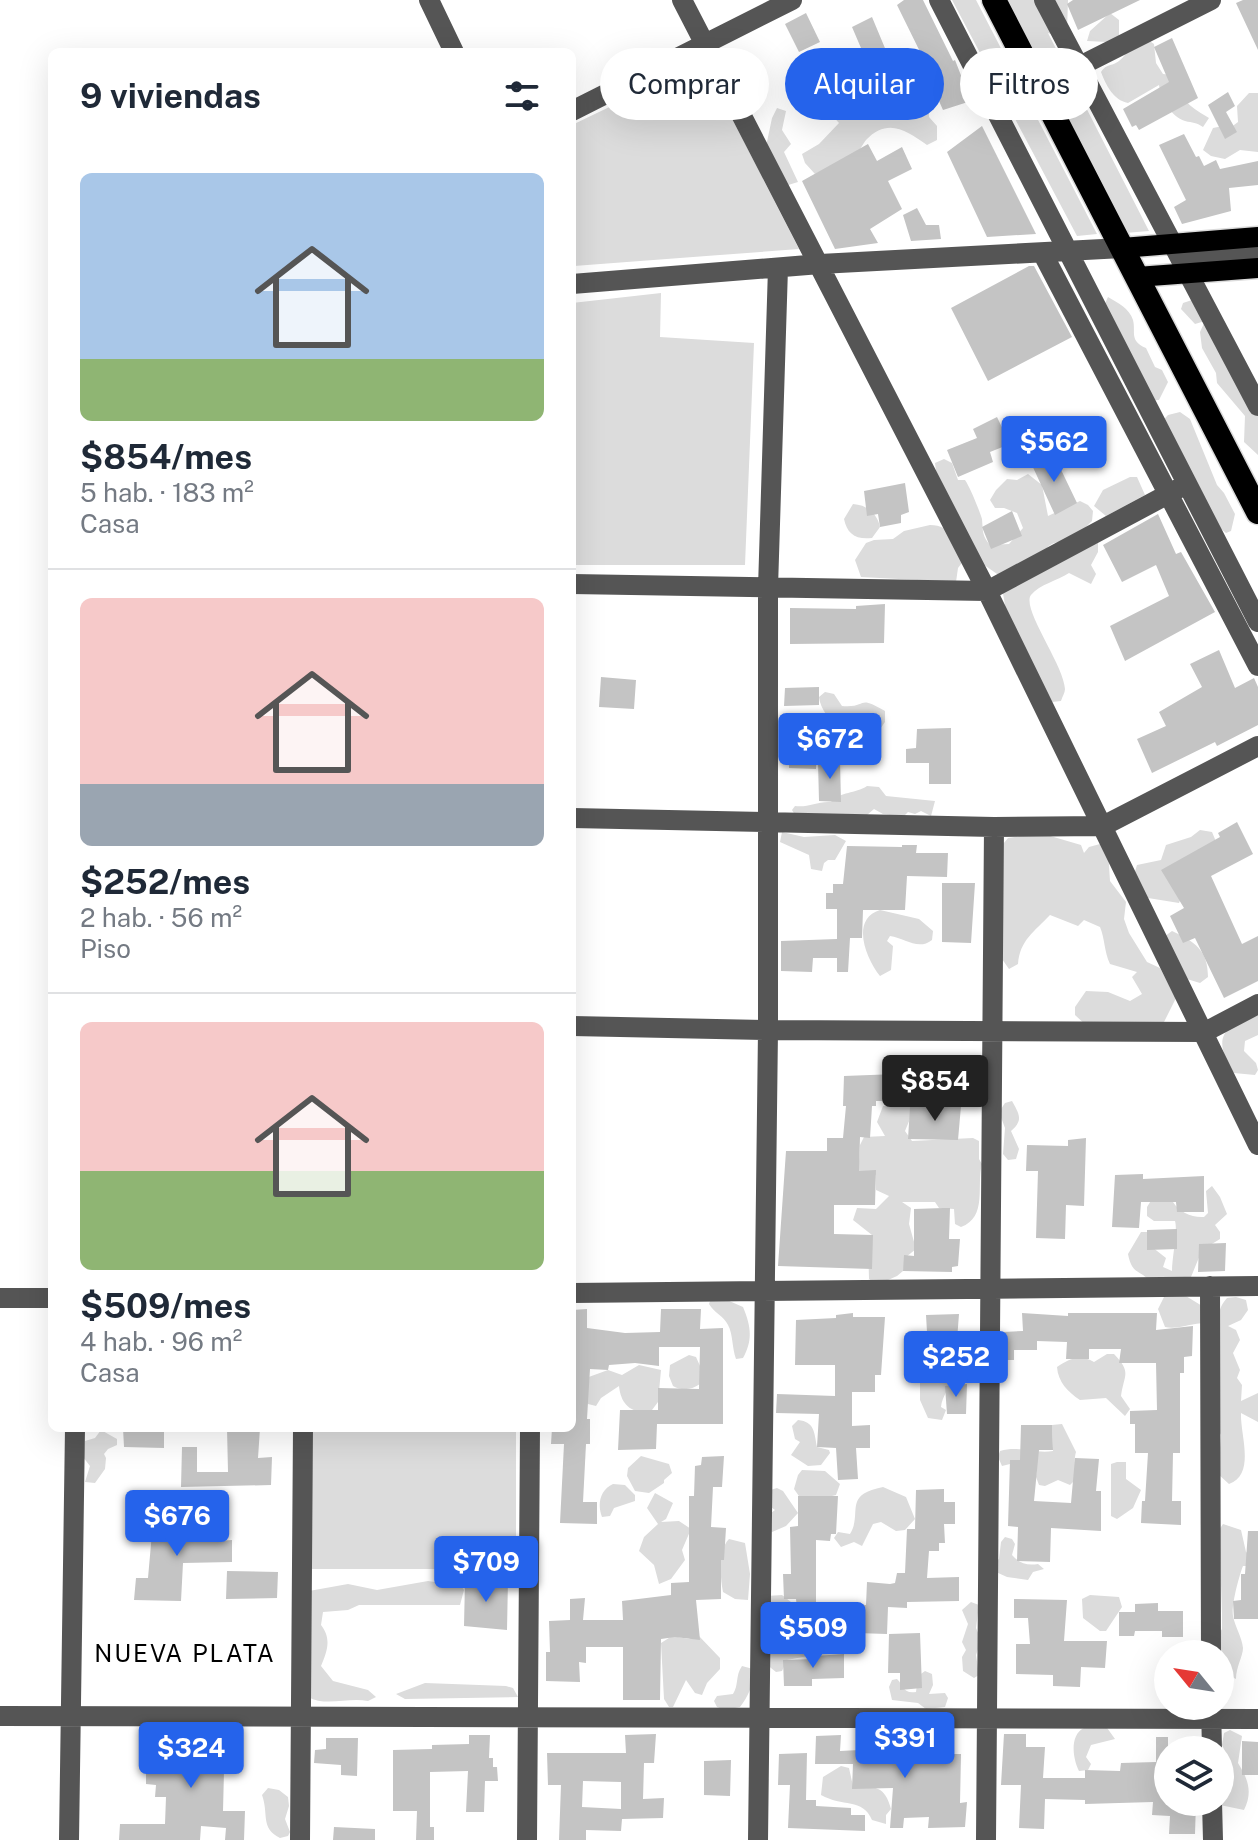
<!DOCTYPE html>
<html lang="es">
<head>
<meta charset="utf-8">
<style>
  body { margin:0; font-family:"Public Sans",sans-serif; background:#f2f2f3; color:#1f2937; height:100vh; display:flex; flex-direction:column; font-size:30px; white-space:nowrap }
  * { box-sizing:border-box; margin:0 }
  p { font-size:26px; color:#747a83 }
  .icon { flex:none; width:44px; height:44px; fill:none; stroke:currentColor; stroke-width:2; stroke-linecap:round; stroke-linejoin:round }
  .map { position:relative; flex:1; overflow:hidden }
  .sheet { position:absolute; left:48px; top:48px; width:528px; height:1384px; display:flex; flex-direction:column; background:#fff; border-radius:12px; box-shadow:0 8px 32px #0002 }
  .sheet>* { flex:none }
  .guide { position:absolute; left:600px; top:48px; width:538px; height:72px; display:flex; gap:16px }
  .needle { width:52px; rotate:300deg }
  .fabs { position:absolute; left:1154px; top:1640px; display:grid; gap:16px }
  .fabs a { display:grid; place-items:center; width:80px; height:80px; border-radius:50%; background:#fff; box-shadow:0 8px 32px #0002; font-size:40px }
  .price { position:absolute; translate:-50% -68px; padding:0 18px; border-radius:8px; background:#2563eb; color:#fff; font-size:26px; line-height:52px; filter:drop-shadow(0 2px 4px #0008) }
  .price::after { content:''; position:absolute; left:50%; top:48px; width:24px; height:18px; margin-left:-12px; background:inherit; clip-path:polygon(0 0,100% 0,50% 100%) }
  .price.selected { background:#222; color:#fff }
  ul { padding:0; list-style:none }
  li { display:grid; align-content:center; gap:16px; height:424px; padding:0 32px }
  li+li { border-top:2px solid #e0e1e3 }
  li span { display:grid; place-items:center; height:248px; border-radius:12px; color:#555 }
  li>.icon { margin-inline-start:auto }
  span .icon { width:144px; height:144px; fill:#fffc; stroke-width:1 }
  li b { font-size:34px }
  h2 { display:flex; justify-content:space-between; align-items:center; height:96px; padding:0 32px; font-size:34px }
  .pill { padding:0 28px; border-radius:36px; background:#fff; box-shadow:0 8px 32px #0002; font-size:28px; line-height:72px }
  .pill.selected { background:#2563eb; color:#fff }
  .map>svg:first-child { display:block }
</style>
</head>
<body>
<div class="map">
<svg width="1258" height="1840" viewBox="0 0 1258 1840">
  <rect width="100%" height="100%" fill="#fff"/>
  <path fill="#dcdcdc" d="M952,0h24l121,234 -20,2z
    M1005,0h63l-1,31 -11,5 -8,-3 101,198 -24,2z
    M1110,13l9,7v17l-12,5 -20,-1 3,-10z
    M1144,37l10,7 2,19 7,11 9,1c13,27 12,28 37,43l-6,9c-7,-5 -10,-4 -18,-6 -14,-4 -24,-23 -26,-36l-31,18c-15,-3 -22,-18 -27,-31 6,-9 10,-5 18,-11 12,-10 8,-17 25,-24z
    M899,50l5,7 1,13 -21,13 -18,-8 1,-13 24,-11z
    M736,51l6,1 7,22 13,4 4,6 -4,10h-10l-11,-6 -10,-32z
    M703,62l96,187 -225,17 -2,-4v-137z
    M836,80c12,8 14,23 27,30 11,-7 10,-13 17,-19 5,-4 13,-5 19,-5 22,0 31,9 30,31l8,9v14l-10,5c-20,-14 -39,-28 -61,-5 -4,5 -6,11 -12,15 -12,7 -27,13 -39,19l-10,-11 -3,-9 17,-10 20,-21c-12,-13 -16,-21 -13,-38z
    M1249,93h9v59l-18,-2 -15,9 -14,-3 -8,-6 10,-22 10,-2 7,2 8,-6 -1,-16z
    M777,108l9,3 -4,19 9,14 -7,8 14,30 -13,4 -21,-30 8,-38z
    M661,293l-1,44 94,6 -9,222h-173v-262z
    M1108,297c10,6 21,11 25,23 3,12 -4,21 13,28l9,19 7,3 6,12 -9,18 -14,1 -43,-91z
    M1192,300l66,106v49l-14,-13 1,-26 -28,-33 -1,-10 -14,-25 -2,-16 5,-11 -10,3 -14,-15 2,-6z
    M1180,412l10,7 27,66 7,8 11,21 -4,17 -5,2 -6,-5 -64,-100 12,-13z
    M944,459l8,4 6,17h7c5,7 15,32 17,39 1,12 0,17 8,26l19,-1 14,-16 -6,-15 -13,-5h-9l-5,-8 6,-10 11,-11 10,1 11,-6 14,11 6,31 32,-15 8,4 5,6 -1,10c-6,6 -13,13 -20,17 -12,7 -19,0 -28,14l54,-9v9l-7,13 5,9 -5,10 -22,-11c-12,8 -29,11 -38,22 -10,13 33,70 34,94 0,4 -3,8 -4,12l-9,1 -50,-87 3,-10 -5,-29 -23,-16 -40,-81 -2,-16z
    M1130,477h7l8,18 -39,21 -12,-10 9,-16z
    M853,504c14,1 24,9 27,23l-8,11c-16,2 -25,-4 -28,-19z
    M930,525c22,0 25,17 34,35l-6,8 -2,14 -95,-5 -6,-17 11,-17 8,-3 19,-1 11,-8z
    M825,692l9,2 8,12c27,2 14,-12 43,5v11l-7,10 -10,-8 -2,5 -6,2 -8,-4 -12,2c-9,-7 -20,-20 -21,-32z
    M867,786l12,1 7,9 49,5 -4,15 -10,-5 -6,3 -7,-2 -5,5 -20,-3 -9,-5 -7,6 -23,-1 -46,6 -6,-10 3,-4c13,2 22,-5 36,-4 10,-11 24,-8 36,-16z
    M1200,830l12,2 5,12 -32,44 -6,15 -31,-5 -15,-20 4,-13 24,-5 5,-15 25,-8z
    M782,832l22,5 31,-2 11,6 -11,19h-7l-4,3 -2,8 -11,-2 -2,-14 -29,-13z
    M1040,833l41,12 3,8 5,-6 11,-3 8,6 2,31 16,21 -2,17 5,14 18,29 13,6 16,30 -15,30 -73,-1 -13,-12v-8l11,-16 22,1 22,9 12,-7 -10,-17 5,-5 -27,-8c-6,-13 -5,-25 -10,-37l-16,-7 -6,6 -28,-11c-16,17 -30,25 -32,49l-9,5 -7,-10 -3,-110 9,-11z
    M880,910l39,9 14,12 -1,9c-14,11 -27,-2 -42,-4l-3,5 6,5 -2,24 -11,6c-14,-17 -30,-57 0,-66z
    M1172,931c23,11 36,19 36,46l-8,6 -23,-7 -16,-37z
    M1258,1012v23l-13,6 -1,10 12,12 2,7 -3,5 -21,-2c-7,-7 -8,-13 -11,-23 -5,-23 17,-29 35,-38z
    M1012,1101c7,13 12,19 -1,30l8,18 -3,10 -8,1 -5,-6 2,-26 -6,-16 6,-9z
    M903,1104l7,3 2,7 -7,17 7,10 61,-3 6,3v18l3,5c-6,21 6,53 -21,63l-6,-3 -1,-15 -15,-1 -4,-6h-33l9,6 -2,16 7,25 -10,8 -3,14 -6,5 -20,9 -8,-6 -1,-39 4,-5 -19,-15 4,-12 19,1 13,-13 -13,-6v-15l-18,3 2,-33 4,-8 21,-1 -8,-14 6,-16z
    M1212,1186l8,11 7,17 -12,11 5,7v7l-18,11 -11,27 -11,1 1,15 26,16 -2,14c-13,0 -28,7 -40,4l-7,-18 7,-14c-6,-5 -10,-10 -16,-15 -11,-11 -17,-6 -21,-26l13,-22h6l5,15 14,11 -3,9 9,4c0,-14 6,-40 3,-50h-21l-7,-5v-9l5,-8 21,3c6,10 19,16 31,15l4,-4 -2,-22z
    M1236,1297l10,3 2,10 -7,10 -13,6 8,4 4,10 -7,13 7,17 -3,8 5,7 -1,16 17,-8v29l-17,-9c-1,22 15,61 -12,71l-11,-10 3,-39 -4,-7c6,-19 1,-42 1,-63l2,-5c-3,-10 0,-16 0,-26 0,-15 -5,-22 7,-36z
    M711,1298l16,2 16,7c8,19 10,33 0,51l-7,1c-4,-11 -3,-25 -8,-34 -4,-9 -14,-12 -19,-21z
    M953,1340l12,10c2,15 -5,13 -15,21 4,14 -8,23 -9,36l5,3 -4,10 -14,-2 -8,-18v-39l18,-19z
    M1107,1354h7c18,19 10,20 7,42l9,13 -5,7 -19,-18 -26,2c-12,-8 -22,-18 -23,-33 13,-9 23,-13 37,-5z
    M689,1355l7,2 4,9v18c-9,6 -18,7 -27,2l-4,-10 1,-11z
    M639,1365l22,5 -3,32 -6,8c-19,5 -31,-4 -33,-24l-18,12 -5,8 -8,-2 -2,-26 22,-8 14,5z
    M798,1420c17,2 16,12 19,27l12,3 1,3 -9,12 -13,1 -17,-11 9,-13 -5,-3 -3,-13z
    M1062,1424l14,28c-3,10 1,19 -2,29l-4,4 -12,-5 -13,6 -6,-1 -3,-8 1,-12 -27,-1 -8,2 -4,-9 2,-6c19,-6 34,3 53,0l-1,-26z
    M313,1428h203v141h-206z
    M101,1430l16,9v6l-9,4 -4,5 2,4 -1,11 -10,14 -10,-1 5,-16 -7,-9 2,-16 10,-3z
    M641,1456l28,8 3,9 -8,7v3l-15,10 -14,-2 -8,-15 1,-8z
    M1117,1462h9v17l15,11 -8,18 -16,11 -6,-3v-52z
    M802,1470l23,1 15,13 -4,11 -16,4h-19l-7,-10 4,-14z
    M613,1484l12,1 10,10v6l-21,7 -4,8 -8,1c-5,-13 -2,-27 11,-33z
    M883,1487l23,10 9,22 -10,11 -9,1 -15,-9 -8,2 -11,22 -8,-4 -13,5 -7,-9 4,-6 12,2c13,-21 -8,-39 33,-47z
    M777,1488l6,3 15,22 -12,13 -14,6 -6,-4 1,-12 8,-6 -11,-8 3,-11z
    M655,1493l18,10 -7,16 -5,3 18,-1 12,8 -9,21 3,10 -14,19 -12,5 -5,-19 -15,-14 5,-14 14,-13 -11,-16z
    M1223,1524l18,6 5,22 7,4v10h-10c-4,10 -12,40 -10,50 2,11 9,21 10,32 0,8 -7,19 -7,31l-8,-4 -14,-33 8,-13v-15l-2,-60 -3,-21z
    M1005,1537l7,2 3,5 -3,11c7,8 15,11 26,9l6,5 -11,3 -5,8 -21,-3 -11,-5 -3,-8 6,-5 2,-17z
    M729,1539l16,4 5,31 -2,26 -13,-1 -12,-7c-3,-15 -5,-42 6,-53z
    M428,1581l33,5 3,4 -4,15h-101l-11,5 -25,2 -2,13c11,14 6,26 0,41l12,15 35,9 8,7 -8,4c-20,-4 -42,6 -60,-4l1,-106 39,-7 29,6z
    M782,1595l9,7 4,15 20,8c1,9 -6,21 -7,31l-21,4 -5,11 -6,1 -10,-8v-68z
    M1090,1595l29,2 3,10 -16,24h-6l-17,-13 -1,-19z
    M971,1602l8,3 -3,23 5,12 -5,15 3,20 -5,3 -11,-7 -1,-14 4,-7 -4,-8 6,-18 -6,-14z
    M698,1635l22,23v11l-13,14 -5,12 -7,-2 -9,-13 -13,27h-4l-5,-8 -3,-56 11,-7 17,3z
    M742,1666l11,3c1,15 -4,26 -13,38l-15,3 -8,-3 -3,-6 3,-5 16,-2c6,-9 2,-18 9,-28z
    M925,1671l7,3 1,11 -4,9 16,-1 3,5 -3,9 -19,2 -8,-6 -26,-3 -3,-13 3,-7 5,-1c7,7 6,15 19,13l2,-16z
    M425,1683l81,3 7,2 5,9 -113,2 -9,-5z
    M1105,1725l10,14 -24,6 -5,12 5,7 -3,6 -9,1c-6,-11 -10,-36 5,-43 6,-3 14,-2 21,-3z
    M1230,1730l12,6 -4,27c10,16 15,29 6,47l-24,-5 6,-16 -4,-14 4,-22 -4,-8 2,-12z
    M841,1766l8,2 4,18c22,0 32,0 38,23l-5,6v9l-14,-4c-9,-22 -30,-13 -51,-25l2,-18z
    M268,1788l11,2 9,7 1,9 -4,13 5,13 -2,4 -8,2c-20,-10 -11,-24 -18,-43z"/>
  <path fill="#c4c4c4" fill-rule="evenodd" d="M904,0h19l30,61 2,-1 16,41 -28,9 -16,-36 3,-2 -33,-67z
    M1073,0h67l-62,30 -11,-26z
    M1243,0h15v50l-22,-47z
    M806,13l14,29 -21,10 -14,-28z
    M872,17l15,36 -20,9 -15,-35z
    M1172,38l26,60 -59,32 -3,-5 -4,2 -9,-18 46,-27 -15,-35z
    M861,66l18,34 -16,10 -18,-36z
    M1228,92l7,14 -9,6 11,20 -12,7 -17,-34z
    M982,126l54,108 -49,3 -40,-85z
    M1184,134l12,23 3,-1 5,10 12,-6 4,9 38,-8v24l-29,3 2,23 -49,13 -8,-17 12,-7 -27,-55z
    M868,144l9,17 25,-14 10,22 -24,12 14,28 -32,20 8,14 -43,6 -33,-68z
    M917,208l9,17h13l2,14 -30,2 -8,-26z
    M1029,266h5l38,71 -84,44 -37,-73z
    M997,417l13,27 -20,8 3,10 -35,15 -11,-27 30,-12 -4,-9z
    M1053,453l24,50 -22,12 -24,-52z
    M905,483l4,29 -8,3v8l-21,4 -2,-13 -11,2 -3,-25z
    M1012,511l10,25 -31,13 -9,-22z
    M1158,514l18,40 5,-2 34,60 -90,49 -15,-35 59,-30 -13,-31 -34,17 -19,-37z
    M885,604l-1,39 -94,1v-36l66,1v-3z
    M1219,650l16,38 19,-10 4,9v38l-41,21 -2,-4 -63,31 -15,-34 29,-13 -7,-14 43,-25 -12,-23z
    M601,677l35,3 -2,29 -35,-2z
    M819,687v18l-35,1 1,-18z
    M951,728v56h-22v-21h-23v-14l10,-1 1,-19z
    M817,738l-1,31 -27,-1 1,-29z
    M840,760l1,42 -22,-1 -1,-39z
    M1237,822l16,32 -42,22 31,68 16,-8v45l-34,17 -29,-60 -12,5 -13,-27 14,-8 -23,-38 59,-33 -2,-4z
    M902,845h15l-1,8h32l-1,24 -40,-1 -2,34h-42l-1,28h-12l-2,34h-11v-14h-24l-1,14 -31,-1v-30l56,-2v-30h-11v-16h7v-9h10l4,-38 55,1z
    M942,883h33l-4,60 -29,-1z
    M923,1073l-2,28h-45v5h-4l-2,32 -10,-1 -1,34 17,-1 -1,35h-41v29l39,1 -1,34 -94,-3 8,-115h41v-13h16l3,-32h-3l1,-30z
    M961,1106l-3,34 -50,-1 2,-32z
    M1086,1138l-2,68 -18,-1 -1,34 -29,-1 2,-67h-12l1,-26 41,1v-6z
    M1143,1174v5l61,-3v36h-27l-1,-10h-35l-2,26 -27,-1 3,-52z
    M943,1208h7l-1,31h11l-2,27 -6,1v5l-49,-1 1,-16 10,1v-47z
    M1177,1229v20l-30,1v-20z
    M1226,1243l-1,28 -27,1 1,-28z
    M587,1309v19l38,5 35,-1 1,-23h40l-1,20 23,-1v96h-66l-1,25 -38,1 2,-40h38v-22l41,1 1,-42h-41v19l-24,-3 -26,2 -1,5 -18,-1 -3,50h3v25h-4l-3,58h14v22l-37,-1 4,-79h-13l1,-16h20v-118z
    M853,1313v4h32l-4,58h-6v17h-23v34l18,-1v23h-14l2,31 -20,1 -2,-32 -19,-1 2,-33 -43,-1 1,-19 58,2v-31h-40l1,-45 40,-2v-3z
    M1022,1313l46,3v-3h89l-1,17 37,-4 -1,30 -8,1v16h-4v80h-7l-1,48h9v24l-40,-2 1,-22h3l3,-48h-13v-29h-5v-13l27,-1 -1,-47h-37l2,-14h-32v10h-23l1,-17 -30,-1v9h-23v10h-11v-28l20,-1z
    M959,1314l-2,26 -20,-1 -2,-7h-8l-1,-17z
    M967,1384l-1,30h-19l-2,-28z
    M1021,1425h31l1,25h-14l-5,51 37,2 4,-45 24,1 -3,32h5v40l-50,-3 -1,34 -33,-1 1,-34 -10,-1 2,-66h10z
    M123,1428h41v20l-40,-1z
    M227,1428h33l-2,30 14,-1 -1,28 -90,2 1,-40h15v25h31z
    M724,1456l-2,31h-9l-2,40 15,1 -2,32h-3v39l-25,1 4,40 -25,-3 -14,2 -1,61h-37v-53h-37v16l-7,-1 1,20 -34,-1v-29h4l-1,-31 21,-1v-21l15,-1 -2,22h40l-1,-19 49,-6v-12l18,-1v-86h5l1,-30 6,-1 1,-8z
    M944,1489v13h11v22h-11l1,19h-6v8h-10l-2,27 32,-1v24l-52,1v6l-19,-1 -1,27 -30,-1v-28h9l1,-23 23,2 5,-1 2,-10h8l2,-44h8l1,-39z
    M798,1496h40l-2,38h-5l-1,7 -14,-1v77h-18l-2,-18h-12l-1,-25h8l-1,-47 8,-1z
    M205,1519v23l27,-2v22l-49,1 -2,38 -47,-1 2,-22h12l5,-56z
    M1248,1531h10v88h-24l-1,-18 8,-1v-26h4z
    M227,1571l51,1 -1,26 -51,1z
    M508,1579l-1,51 -43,-4 1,-45z
    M1014,1599l53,1 -3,41h43l-2,27 -24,-1 -1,20 -27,-1v-11l-37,-1v-30h14l-2,-26h-14z
    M1158,1603v8h25v26h-21v-6h-27l-1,5h-15v-24h16v-8z
    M920,1633l2,55 -22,2v-17h-12l1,-39z
    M844,1654v24l-32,1v7h-28l-1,-26 32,-1v-3z
    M181,1729l52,2 -3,40h-6l-1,40h22l-1,29h-19l1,-12 -25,-2 -1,14h-81l1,-16h45l1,-27h-11l1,-12 -10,-1v-28l34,-3z
    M656,1734l-2,29h-10l-1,36 21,-1 -1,20 -41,1 -1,12 -35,-1v10h-27l2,-55h-13l-1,-32h79l-1,-18zM583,1781l38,1v27l-39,-2z
    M1004,1734h22v13h19l-2,31h42v-8l35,1 1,-8 35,-1v-25h12v65h28l-1,32h-26l1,-18 -18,-1 1,-13 -68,2v-4l-40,-1 -1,30 -25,-1 2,-43h-20z
    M469,1735h21l-1,23h4v9h4l1,14h-13l-1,31h-18l2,-41 -38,1v55h4v13h-18l1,-29h-24v-61l39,-1v-4l37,-1z
    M841,1735l-1,16 78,-4v7h43l-1,49 7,-1 -2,25 -37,1 1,-11 -25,1 -1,10h-13l3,-40 -41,1 1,-25h-38l1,-28z
    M326,1738h32l-1,38 -16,-1v-10l-27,-2 1,-13 11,-1z
    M1242,1741l16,1v33h-16z
    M807,1753l-1,47h10v6l35,2v7h14v16l-77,-3 2,-43h-12l1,-31z
    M731,1760l-1,36 -26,-1v-34z
    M334,1827l41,2v11h-42z"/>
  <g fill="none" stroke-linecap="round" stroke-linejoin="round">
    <defs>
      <path id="major" d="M1122,248l136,-11
        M1137,277l121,-9"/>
      <path id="highway" d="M994,0l264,512"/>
    </defs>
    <use href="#major" stroke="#dbdbdb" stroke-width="23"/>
    <use href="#highway" stroke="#dbdbdb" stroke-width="27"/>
    <path stroke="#555" stroke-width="20" d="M429,0l25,52
      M682,0l305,591 271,554
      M939,0l319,622
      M1044,0l214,406
      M1078,67l133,-67
      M572,111l220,-111
      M1043,254l215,412
      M1180,258l78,-6
      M572,284l248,-20 302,-16
      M572,584l415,7 200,-107
      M572,818l422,9 109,-1 155,-80
      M572,1026l196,4 437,2 53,-28
      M1210,1286l1,368
      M572,1293l686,-7
      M0,1298h52
      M1211,1706l1,44
      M0,1716l1258,3
      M1212,1802l1,38
      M69,1840l6,-412
      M300,1840l3,-412
      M527,1840l3,-412
      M758,1840l10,-810v-442l10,-320
      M986,1840l8,-1013"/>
    <use href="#major" stroke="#000" stroke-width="20"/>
    <use href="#highway" stroke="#000" stroke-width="24"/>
  </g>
  <g text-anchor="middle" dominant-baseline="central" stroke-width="6" stroke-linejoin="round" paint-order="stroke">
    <g font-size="24" letter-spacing="2" fill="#000" stroke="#fff">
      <text x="185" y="1653">NUEVA PLATA</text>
    </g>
  </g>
</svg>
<div class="fabs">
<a><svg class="needle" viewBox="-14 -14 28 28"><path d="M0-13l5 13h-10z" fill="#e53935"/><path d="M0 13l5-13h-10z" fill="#747a83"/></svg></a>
<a><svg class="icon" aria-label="layers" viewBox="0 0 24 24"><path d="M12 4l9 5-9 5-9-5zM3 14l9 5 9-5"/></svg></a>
</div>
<b class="price" style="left:1054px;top:484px">$562</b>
<b class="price" style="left:830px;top:781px">$672</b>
<b class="price selected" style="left:935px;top:1123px">$854</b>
<b class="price" style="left:956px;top:1399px">$252</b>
<b class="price" style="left:177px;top:1558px">$676</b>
<b class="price" style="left:486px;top:1604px">$709</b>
<b class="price" style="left:813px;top:1670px">$509</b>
<b class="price" style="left:905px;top:1780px">$391</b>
<b class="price" style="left:191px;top:1790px">$324</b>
<div class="guide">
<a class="pill">Comprar</a>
<a class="pill selected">Alquilar</a>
<a class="pill">Filtros</a>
</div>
<section class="sheet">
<h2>9 viviendas<svg class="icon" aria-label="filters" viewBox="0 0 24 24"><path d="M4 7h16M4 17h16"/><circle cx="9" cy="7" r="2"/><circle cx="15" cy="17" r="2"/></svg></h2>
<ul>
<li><span style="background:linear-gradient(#a9c7e8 75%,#8fb573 0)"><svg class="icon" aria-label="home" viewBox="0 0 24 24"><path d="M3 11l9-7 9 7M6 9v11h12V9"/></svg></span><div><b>$854/mes</b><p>5 hab. · 183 m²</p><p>Casa</p></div></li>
<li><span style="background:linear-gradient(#f6c9c9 75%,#9aa5b1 0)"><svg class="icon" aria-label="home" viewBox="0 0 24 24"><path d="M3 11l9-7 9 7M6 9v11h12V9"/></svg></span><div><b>$252/mes</b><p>2 hab. · 56 m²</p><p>Piso</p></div></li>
<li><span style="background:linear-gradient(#f6c9c9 60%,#8fb573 0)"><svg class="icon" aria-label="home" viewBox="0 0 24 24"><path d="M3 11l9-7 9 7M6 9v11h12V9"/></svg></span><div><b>$509/mes</b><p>4 hab. · 96 m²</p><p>Casa</p></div></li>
</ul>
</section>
</div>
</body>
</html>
